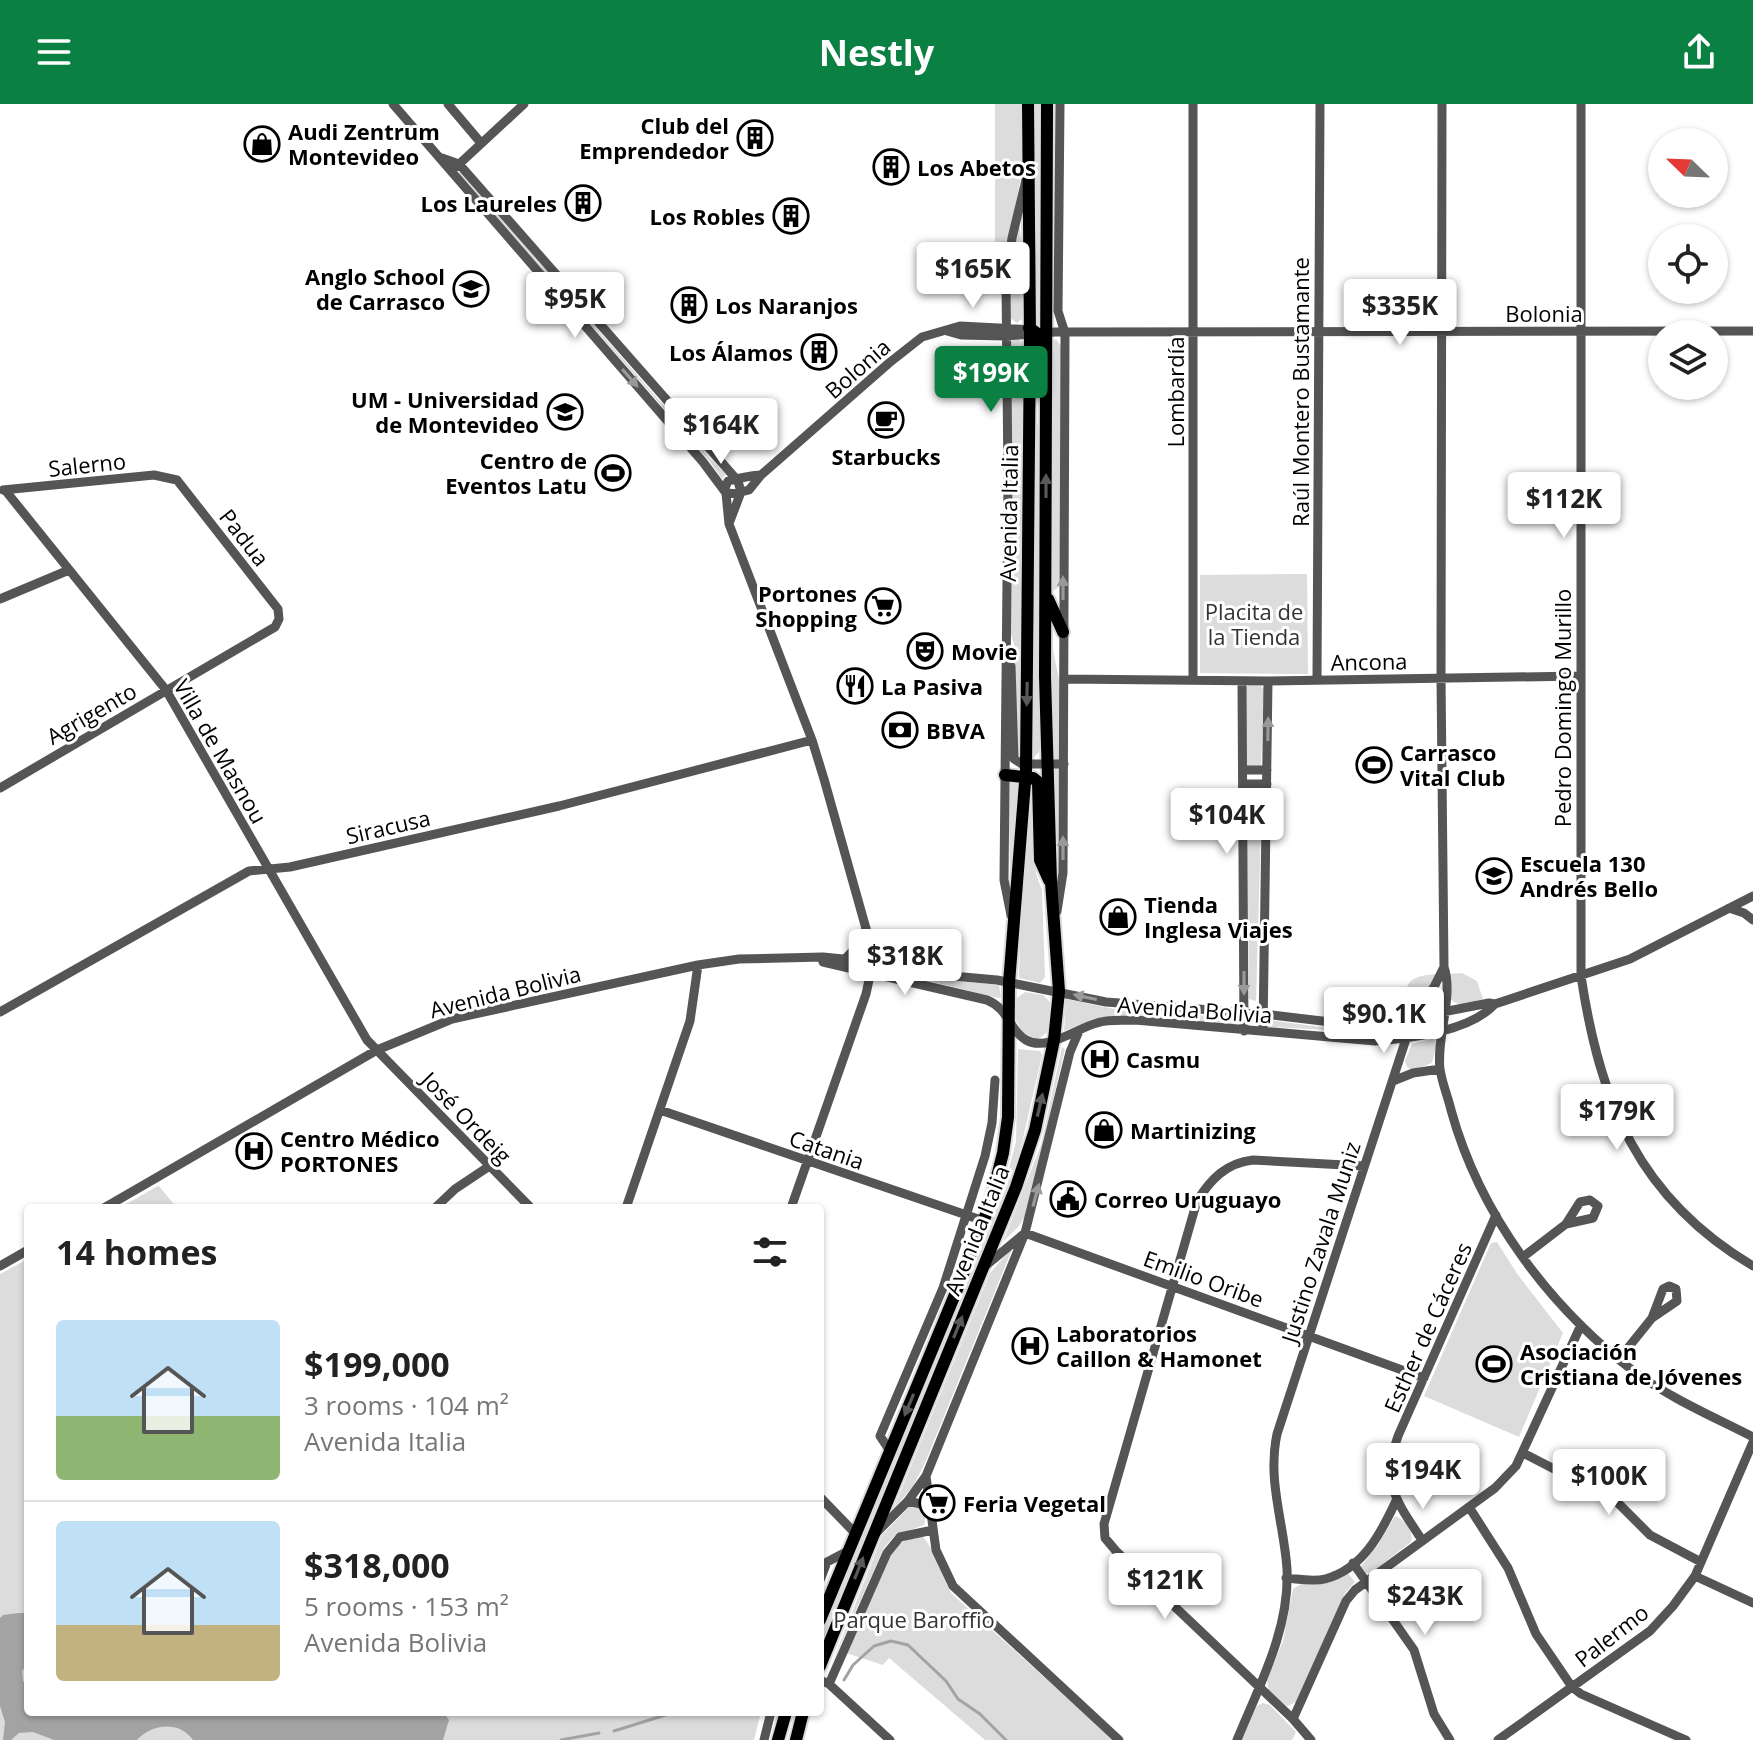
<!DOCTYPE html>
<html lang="en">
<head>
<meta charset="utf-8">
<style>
  body { margin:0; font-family:"Open Sans",sans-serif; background:#f2f2f2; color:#222; height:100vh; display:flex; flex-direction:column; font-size:30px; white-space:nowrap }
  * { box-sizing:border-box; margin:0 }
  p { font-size:26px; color:#767676 }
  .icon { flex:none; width:44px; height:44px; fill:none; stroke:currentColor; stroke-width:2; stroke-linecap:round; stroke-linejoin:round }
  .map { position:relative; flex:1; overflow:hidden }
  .side { position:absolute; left:24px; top:1100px; width:800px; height:512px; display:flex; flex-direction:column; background:#fff; border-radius:8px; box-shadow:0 2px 6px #0004 }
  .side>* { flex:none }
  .needle { width:52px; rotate:293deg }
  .tools { position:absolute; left:1648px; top:24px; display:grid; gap:16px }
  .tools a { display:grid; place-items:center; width:80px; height:80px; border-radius:50%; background:#fff; box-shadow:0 2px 6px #0004; font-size:40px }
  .price { position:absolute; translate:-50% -68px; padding:0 18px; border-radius:8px; background:#fff; color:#222; font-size:26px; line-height:52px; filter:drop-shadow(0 2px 4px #0008) }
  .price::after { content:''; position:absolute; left:50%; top:48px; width:24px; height:18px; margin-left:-12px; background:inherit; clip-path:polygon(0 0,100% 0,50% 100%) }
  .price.current { background:#0b8043; color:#fff }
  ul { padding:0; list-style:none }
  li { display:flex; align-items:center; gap:24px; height:200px; padding:0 32px }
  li+li { border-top:2px solid #e0e0e0 }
  li span { display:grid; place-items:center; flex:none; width:224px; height:160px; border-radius:8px; color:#555 }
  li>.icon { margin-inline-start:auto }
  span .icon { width:96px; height:96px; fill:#fffc; stroke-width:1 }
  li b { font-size:34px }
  h2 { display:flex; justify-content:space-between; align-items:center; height:96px; padding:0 32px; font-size:34px }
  header { display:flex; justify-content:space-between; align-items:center; height:104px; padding:0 32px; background:#0b8043; color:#fff; font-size:36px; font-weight:700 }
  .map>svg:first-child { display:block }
</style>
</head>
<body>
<header><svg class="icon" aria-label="menu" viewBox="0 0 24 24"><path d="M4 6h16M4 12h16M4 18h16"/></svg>Nestly<svg class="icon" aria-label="share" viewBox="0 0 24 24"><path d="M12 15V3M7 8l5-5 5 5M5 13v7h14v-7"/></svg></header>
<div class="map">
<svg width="1753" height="1636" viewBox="0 0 1753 1636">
  <rect width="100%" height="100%" fill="#fff"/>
  <path fill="#dcdcdc" d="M995,0h31l-1,52 -21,109h-9z
    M1033,0h8v219l-3,1z
    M461,68l250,288 15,14 -4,5 -13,-19 -251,-287z
    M1019,121l4,23v70l-6,5 -7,-5v-59z
    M1015,234l9,4 -2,417 -9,-2 1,-113 -4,-13v-289z
    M1056,235l5,7 -1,222 -1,19 -6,4 -3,-249z
    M1035,252l1,60 5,28 -2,308 -7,7z
    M1307,470l1,100 -108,-1v-98z
    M1050,532l10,48 -1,76h-5z
    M1250,581l11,1 3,3 -3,77h-16v-79z
    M1054,663h5l-1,97h-1z
    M1010,675l11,3 -11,96 -2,-96z
    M1032,679l4,91 6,16 3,87 -5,6 -21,-5 2,-78 9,-114z
    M1247,684h13l2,3 -6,210 -7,-2z
    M884,866l51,9 64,6 2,12 -3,1z
    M1462,869l15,8 6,18c-11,3 -24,10 -32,0l-1,-25z
    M1435,870v5l-27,35c-4,-29 -4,-37 27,-40z
    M1025,888l18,3 7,7 -3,30 -8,7c-23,-4 -25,-21 -22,-41z
    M1066,895l48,10 124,9 2,5 -4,2 -142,-5 -30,11z
    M1268,916l76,10 62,-1 -3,5 -134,-7 -3,-2z
    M1435,934l1,9 -4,16 -19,7 -6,-3 -2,-6 7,-17z
    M1062,943l3,2 -39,166 -7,11 -16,16 38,-97z
    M1018,945l22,2 2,4 -20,88 -15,48 -187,458v-11l183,-448 13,-48z
    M159,1082l18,22h-58l39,-22z
    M1497,1138l21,33 45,58 -44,104 -95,-41 67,-153z
    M1013,1143l-88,216 -12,23 -20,24 97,-237z
    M28,1155v453h733l-7,28h-754v-466z
    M918,1401l8,10 -2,10 -30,11 -10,12 -53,118 52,-132 26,-27z
    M1395,1412c10,3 19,17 16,26l-39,30 -7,1 -4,-7 17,-21z
    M918,1433h5c8,6 21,44 29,57l162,146h-129l-96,-82 -6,7 -37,-12 48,-105 10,-7z
    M1347,1468l8,10 -9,10 -50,110 -9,4 -18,-14 -2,-12 16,-39 10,-52 8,-5z
    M1263,1599l7,2 26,27 -4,8h-51l16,-34z"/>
  <path fill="#a3a3a3" d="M19,1509h9v50l-6,8 1,10 5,5v26h415l6,8 -6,20h-250c-13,-19 -41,-17 -56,0h-83l-21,-8 -14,1 -8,7h-8l2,-18 -5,-16v-88l3,-3z"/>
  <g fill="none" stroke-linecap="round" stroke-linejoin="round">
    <path stroke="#a3a3a3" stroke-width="3" d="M844,1576l9,-15 21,-19 17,-5 17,4 38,36 12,18 22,15 26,26
      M614,1627l61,-19
      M561,1636l38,-7"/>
    <defs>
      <path id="major" d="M1029,224l9,6 1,26
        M1048,495l15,33
        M1005,671l28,3 5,4 2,78 9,20
        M820,1516l136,-328 34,-88 13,-51 5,-36 1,-134 17,-213 4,-434 -2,-232
        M820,1562l196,-479 19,-57 8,-38 11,-52 5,-49 -8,-109 -6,-206 2,-572
        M778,1636l8,-28
        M796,1636l7,-28"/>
    </defs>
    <use href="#major" stroke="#dbdbdb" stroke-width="16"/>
    <path stroke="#555" stroke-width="9" d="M393,0l310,358 23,31 13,1
      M448,0l33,39
      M1442,0l-1,574 3,289c10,29 -8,71 -4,102 2,14 8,28 11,41 29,105 99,198 185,263 36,26 78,44 117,64
      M1581,0v872c19,126 57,222 172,290
      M442,54l17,6 279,317 3,11
      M456,63l68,-63
      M947,227l14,4 45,1 49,-4 698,-1
      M725,384l3,-7c7,-2 26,-6 33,-6
      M5,386l161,200 201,350 164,168
      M726,389l3,31 83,216 12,39 50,178 -8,37 -75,214
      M730,417l11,-29 8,-2 12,-15 128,-112 33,-26 38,-11 75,4
      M0,495l69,-29
      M1011,562l3,93 8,5h42
      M1064,575l204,2 311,-5
      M1193,576v-576
      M1317,576l3,-576
      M1242,577l2,350
      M1243,666h24
      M1243,680h24
      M0,684l275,-161 4,-8 -1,-10 -101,-129 -23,-5 -151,15
      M1729,804l15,5 9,7
      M1057,807l6,-38 2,-540 -7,-22 2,-207
      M1011,811l-7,-35 4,-399 -2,-198 6,-45 14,-58
      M845,855l16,-17 5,-14
      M823,858l164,38c22,9 22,30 39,40 21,12 51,-12 71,-17 12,-4 26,-2 38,-3l240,21c36,-3 94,-9 120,-37
      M0,908l249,-141 41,-4 269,-61 253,-66
      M1263,927l5,-350
      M1393,977l20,-8 27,-4
      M660,1006l324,111
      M104,1104l273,-158 75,-31 246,-54 41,-6 84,-2 30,3 77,14 67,6 109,22 158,12 83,10h34l108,-21 6,1 135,-45 123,-63
      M435,1104l20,-19 33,-22
      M626,1104l64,-187 8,-56
      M1523,1153l43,-33 14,-22 10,-2 8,6 -5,12 -27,6
      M0,1162l28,-16
      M984,1163l41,-34 399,145
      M1619,1255l33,-41 25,-17 -1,-12 -7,-3 -6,3 -11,29
      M890,1347l-10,-15 63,-148 42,-132 7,-33 3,-43
      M1523,1349l93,48 34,34 51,27
      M926,1372l10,74 17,36 166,154
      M820,1393l35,36
      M908,1397l17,4 5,9
      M1469,1403l39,61 28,66 36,53 9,7 105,46
      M876,1429l32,-32 18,-25 99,-243 45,-181 9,-21
      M1422,1436c-25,-38 -41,-56 -24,-104l98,-221
      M1353,1459l61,87 20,64 16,26
      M1695,1472l58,27
      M1286,1474c13,1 27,4 39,1 38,-10 56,-46 71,-78
      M820,1476l7,-18 21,-11
      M820,1576l9,4 61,56
      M829,1580l58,-131 13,-16 33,-7
      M1293,1615l53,-118 9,-11 140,-102 21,-22 65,-141
      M764,1636l7,-28
      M1237,1636c22,-54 53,-111 50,-171 -3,-46 -20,-88 -10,-135l129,-395 13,-32 15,-20 10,-20
      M1311,1636l-18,-21 -177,-168 -11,-13 -1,-14 93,-323c14,-22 29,-38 56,-41l111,6
      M1498,1636l152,-109 23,-25 22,-30 58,-134"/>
    <use href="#major" stroke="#000" stroke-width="12"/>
  </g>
  <defs><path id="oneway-solid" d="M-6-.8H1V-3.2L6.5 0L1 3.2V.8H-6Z" transform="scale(2)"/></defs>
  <g fill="#999">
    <use href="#oneway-solid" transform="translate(630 274) rotate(49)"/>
    <use href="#oneway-solid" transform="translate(1063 484) rotate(-90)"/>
    <use href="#oneway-solid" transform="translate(1268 625) rotate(-89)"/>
    <use href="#oneway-solid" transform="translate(1063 744) rotate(-90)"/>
    <use href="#oneway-solid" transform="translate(1244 879) rotate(90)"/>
    <use href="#oneway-solid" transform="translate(1085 893) rotate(-168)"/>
    <use href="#oneway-solid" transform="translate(1036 1091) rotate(-75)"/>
  </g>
  <g fill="#595959">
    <use href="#oneway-solid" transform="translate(1046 382) rotate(-90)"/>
    <use href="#oneway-solid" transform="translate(1027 590) rotate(91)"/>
    <use href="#oneway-solid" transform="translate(1040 1001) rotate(-77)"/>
    <use href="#oneway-solid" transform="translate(958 1223) rotate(-68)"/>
    <use href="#oneway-solid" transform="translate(909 1301) rotate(113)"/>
    <use href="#oneway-solid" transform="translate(859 1464) rotate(-68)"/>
  </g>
  <defs>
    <symbol id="building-ring" viewBox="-11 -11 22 22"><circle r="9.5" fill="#fff" stroke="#000" stroke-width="1.5"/><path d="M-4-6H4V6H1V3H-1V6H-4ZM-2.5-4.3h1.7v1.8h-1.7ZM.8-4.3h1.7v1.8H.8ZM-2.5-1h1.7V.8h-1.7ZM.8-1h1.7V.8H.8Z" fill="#000"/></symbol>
    <symbol id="shop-ring" viewBox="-11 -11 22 22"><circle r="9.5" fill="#fff" stroke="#000" stroke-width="1.5"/><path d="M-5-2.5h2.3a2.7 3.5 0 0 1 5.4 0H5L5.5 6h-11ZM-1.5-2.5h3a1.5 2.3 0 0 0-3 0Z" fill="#000"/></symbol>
    <symbol id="school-ring" viewBox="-11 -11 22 22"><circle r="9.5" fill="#fff" stroke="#000" stroke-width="1.5"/><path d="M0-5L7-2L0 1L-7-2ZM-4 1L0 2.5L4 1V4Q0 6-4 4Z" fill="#000"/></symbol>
    <symbol id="university-ring" viewBox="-11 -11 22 22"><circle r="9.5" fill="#fff" stroke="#000" stroke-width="1.5"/><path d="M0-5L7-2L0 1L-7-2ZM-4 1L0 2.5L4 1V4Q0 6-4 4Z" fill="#000"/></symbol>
    <symbol id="cafe-ring" viewBox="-11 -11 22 22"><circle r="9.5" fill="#fff" stroke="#000" stroke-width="1.5"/><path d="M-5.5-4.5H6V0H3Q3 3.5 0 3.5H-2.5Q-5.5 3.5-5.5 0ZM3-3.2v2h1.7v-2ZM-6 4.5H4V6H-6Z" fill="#000"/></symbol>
    <symbol id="stadium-ring" viewBox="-11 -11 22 22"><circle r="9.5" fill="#fff" stroke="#000" stroke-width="1.5"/><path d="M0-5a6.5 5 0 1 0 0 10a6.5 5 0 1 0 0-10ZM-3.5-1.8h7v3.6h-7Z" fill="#000"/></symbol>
    <symbol id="supermarket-ring" viewBox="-11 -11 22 22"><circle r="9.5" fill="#fff" stroke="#000" stroke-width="1.5"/><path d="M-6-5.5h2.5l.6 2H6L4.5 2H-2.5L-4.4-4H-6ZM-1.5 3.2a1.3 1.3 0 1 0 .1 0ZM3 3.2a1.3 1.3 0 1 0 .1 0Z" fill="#000"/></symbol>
    <symbol id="theatre-ring" viewBox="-11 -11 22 22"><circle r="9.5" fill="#fff" stroke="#000" stroke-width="1.5"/><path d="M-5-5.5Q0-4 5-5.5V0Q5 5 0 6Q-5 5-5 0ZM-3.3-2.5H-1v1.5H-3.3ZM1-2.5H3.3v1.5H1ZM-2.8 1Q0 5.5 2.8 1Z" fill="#000"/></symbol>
    <symbol id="restaurant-ring" viewBox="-11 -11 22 22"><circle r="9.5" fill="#fff" stroke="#000" stroke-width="1.5"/><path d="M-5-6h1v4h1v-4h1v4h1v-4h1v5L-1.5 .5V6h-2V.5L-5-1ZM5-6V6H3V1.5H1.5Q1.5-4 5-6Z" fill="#000"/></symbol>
    <symbol id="bank-ring" viewBox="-11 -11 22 22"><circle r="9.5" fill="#fff" stroke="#000" stroke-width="1.5"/><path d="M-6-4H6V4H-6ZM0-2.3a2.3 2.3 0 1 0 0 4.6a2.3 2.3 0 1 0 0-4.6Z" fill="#000"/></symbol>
    <symbol id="hospital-ring" viewBox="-11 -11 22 22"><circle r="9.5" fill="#fff" stroke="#000" stroke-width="1.5"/><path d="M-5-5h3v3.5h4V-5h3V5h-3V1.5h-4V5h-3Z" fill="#000"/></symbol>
    <symbol id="civic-ring" viewBox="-11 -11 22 22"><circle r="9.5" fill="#fff" stroke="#000" stroke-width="1.5"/><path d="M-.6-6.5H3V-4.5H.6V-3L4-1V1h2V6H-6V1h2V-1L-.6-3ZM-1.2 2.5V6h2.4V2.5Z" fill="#000"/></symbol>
  </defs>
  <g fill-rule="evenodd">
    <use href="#building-ring" x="735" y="14" width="40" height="40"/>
    <use href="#shop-ring" x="242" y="20" width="40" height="40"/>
    <use href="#building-ring" x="871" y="43" width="40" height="40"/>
    <use href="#building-ring" x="563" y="79" width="40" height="40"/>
    <use href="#building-ring" x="771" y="92" width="40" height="40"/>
    <use href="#school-ring" x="451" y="165" width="40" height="40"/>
    <use href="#building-ring" x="669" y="181" width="40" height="40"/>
    <use href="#building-ring" x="799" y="228" width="40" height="40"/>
    <use href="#university-ring" x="545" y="288" width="40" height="40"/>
    <use href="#cafe-ring" x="866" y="296" width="40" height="40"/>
    <use href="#stadium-ring" x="593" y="349" width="40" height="40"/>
    <use href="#supermarket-ring" x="863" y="482" width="40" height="40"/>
    <use href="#theatre-ring" x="905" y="527" width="40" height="40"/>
    <use href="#restaurant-ring" x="835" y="562" width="40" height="40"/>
    <use href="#bank-ring" x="880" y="606" width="40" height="40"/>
    <use href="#stadium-ring" x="1354" y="641" width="40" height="40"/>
    <use href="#school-ring" x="1474" y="752" width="40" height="40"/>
    <use href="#shop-ring" x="1098" y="793" width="40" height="40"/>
    <use href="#hospital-ring" x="1080" y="935" width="40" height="40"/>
    <use href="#shop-ring" x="1084" y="1006" width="40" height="40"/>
    <use href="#hospital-ring" x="234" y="1027" width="40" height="40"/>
    <use href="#civic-ring" x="1048" y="1075" width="40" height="40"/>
    <use href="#hospital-ring" x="1010" y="1222" width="40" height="40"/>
    <use href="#stadium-ring" x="1474" y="1240" width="40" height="40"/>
    <use href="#supermarket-ring" x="917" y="1379" width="40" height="40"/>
  </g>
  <g text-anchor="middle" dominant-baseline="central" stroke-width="6" stroke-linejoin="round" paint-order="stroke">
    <g font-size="22" font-weight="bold" fill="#000" stroke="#fff" text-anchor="start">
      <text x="729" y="21" text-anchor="end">Club del<tspan x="729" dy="25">Emprendedor</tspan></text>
      <text x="288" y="27">Audi Zentrum<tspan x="288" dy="25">Montevideo</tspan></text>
      <text x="917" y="63">Los Abetos</text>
      <text x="557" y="99" text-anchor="end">Los Laureles</text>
      <text x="765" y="112" text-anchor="end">Los Robles</text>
      <text x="445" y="172" text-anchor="end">Anglo School<tspan x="445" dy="25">de Carrasco</tspan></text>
      <text x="715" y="201">Los Naranjos</text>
      <text x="793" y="248" text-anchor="end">Los Álamos</text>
      <text x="539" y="295" text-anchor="end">UM - Universidad<tspan x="539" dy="25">de Montevideo</tspan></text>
      <text x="886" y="352" text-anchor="middle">Starbucks</text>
      <text x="587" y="356" text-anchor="end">Centro de<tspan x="587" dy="25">Eventos Latu</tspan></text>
      <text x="857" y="489" text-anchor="end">Portones<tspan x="857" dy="25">Shopping</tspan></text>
      <text x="951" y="547">Movie</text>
      <text x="881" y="582">La Pasiva</text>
      <text x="926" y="626">BBVA</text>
      <text x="1400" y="648">Carrasco<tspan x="1400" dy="25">Vital Club</tspan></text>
      <text x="1520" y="759">Escuela 130<tspan x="1520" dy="25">Andrés Bello</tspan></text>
      <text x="1144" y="800">Tienda<tspan x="1144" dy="25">Inglesa Viajes</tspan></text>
      <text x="1126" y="955">Casmu</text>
      <text x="1130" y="1026">Martinizing</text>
      <text x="280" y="1034">Centro Médico<tspan x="280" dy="25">PORTONES</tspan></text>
      <text x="1094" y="1095">Correo Uruguayo</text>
      <text x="1056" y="1229">Laboratorios<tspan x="1056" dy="25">Caillon &amp; Hamonet</tspan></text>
      <text x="1520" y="1247">Asociación<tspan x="1520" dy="25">Cristiana de Jóvenes</tspan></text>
      <text x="963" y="1399">Feria Vegetal</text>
    </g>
    <g font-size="22" fill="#000" stroke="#fff">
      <text x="1544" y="209">Bolonia</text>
      <text transform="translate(857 264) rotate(-41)">Bolonia</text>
      <text transform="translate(1175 288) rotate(-90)">Lombardía</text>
      <text transform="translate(1300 288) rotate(-90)">Raúl Montero Bustamante</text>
      <text transform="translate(87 360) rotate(-6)">Salerno</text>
      <text transform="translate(1008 409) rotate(-89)">Avenida Italia</text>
      <text transform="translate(245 433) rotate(52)">Padua</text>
      <text transform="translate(1369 557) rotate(-1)">Ancona</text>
      <text transform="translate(1562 604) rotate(-90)">Pedro Domingo Murillo</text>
      <text transform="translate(91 609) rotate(-30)">Agrigento</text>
      <text transform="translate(221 647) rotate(60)">Villa de Masnou</text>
      <text transform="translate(388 722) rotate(-13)">Siracusa</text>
      <text transform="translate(505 887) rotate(-14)">Avenida Bolivia</text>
      <text transform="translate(1195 905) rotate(4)">Avenida Bolivia</text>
      <text transform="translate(467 1013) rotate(46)">José Ordeig</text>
      <text transform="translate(827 1045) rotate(19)">Catania</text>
      <text transform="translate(976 1126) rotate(-68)">Avenida Italia</text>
      <text transform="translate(1320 1138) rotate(-72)">Justino Zavala Muniz</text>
      <text transform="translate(1204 1174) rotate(20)">Emilio Oribe</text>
      <text transform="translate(1427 1223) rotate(-66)">Esther de Cáceres</text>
      <text transform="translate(1611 1531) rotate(-38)">Palermo</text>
    </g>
    <g font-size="22" fill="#333" stroke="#fff">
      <text x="1254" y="507">Placita de<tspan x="1254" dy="25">la Tienda</tspan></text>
      <text x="914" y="1515">Parque Baroffio</text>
    </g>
  </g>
</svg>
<div class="tools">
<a><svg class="needle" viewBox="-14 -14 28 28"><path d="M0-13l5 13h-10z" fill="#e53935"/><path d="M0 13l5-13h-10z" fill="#767676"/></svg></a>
<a><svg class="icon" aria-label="locate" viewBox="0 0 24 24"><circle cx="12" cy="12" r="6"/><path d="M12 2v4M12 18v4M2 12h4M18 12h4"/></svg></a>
<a><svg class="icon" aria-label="layers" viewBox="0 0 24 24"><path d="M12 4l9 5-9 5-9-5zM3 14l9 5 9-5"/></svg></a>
</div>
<b class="price" style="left:973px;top:206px">$165K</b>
<b class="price" style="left:575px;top:236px">$95K</b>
<b class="price" style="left:1400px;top:243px">$335K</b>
<b class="price current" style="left:991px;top:310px">$199K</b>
<b class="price" style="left:721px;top:362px">$164K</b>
<b class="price" style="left:1564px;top:436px">$112K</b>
<b class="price" style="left:1227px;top:752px">$104K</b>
<b class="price" style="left:905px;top:893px">$318K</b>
<b class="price" style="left:1384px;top:951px">$90.1K</b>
<b class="price" style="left:1617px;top:1048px">$179K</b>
<b class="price" style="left:1423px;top:1407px">$194K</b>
<b class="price" style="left:1609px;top:1413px">$100K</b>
<b class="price" style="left:1165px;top:1517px">$121K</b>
<b class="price" style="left:1425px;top:1533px">$243K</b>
<section class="side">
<h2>14 homes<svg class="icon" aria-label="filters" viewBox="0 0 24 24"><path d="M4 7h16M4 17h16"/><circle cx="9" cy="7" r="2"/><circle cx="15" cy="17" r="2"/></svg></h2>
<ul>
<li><span style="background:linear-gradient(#bfe0f5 60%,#8fb573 0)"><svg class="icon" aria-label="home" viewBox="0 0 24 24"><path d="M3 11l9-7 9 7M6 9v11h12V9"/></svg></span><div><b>$199,000</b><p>3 rooms · 104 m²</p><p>Avenida Italia</p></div></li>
<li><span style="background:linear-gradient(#bfe0f5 65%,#c2b280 0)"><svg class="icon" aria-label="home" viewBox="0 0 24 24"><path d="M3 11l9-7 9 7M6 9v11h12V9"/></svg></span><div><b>$318,000</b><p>5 rooms · 153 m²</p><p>Avenida Bolivia</p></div></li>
</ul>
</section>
</div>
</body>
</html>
